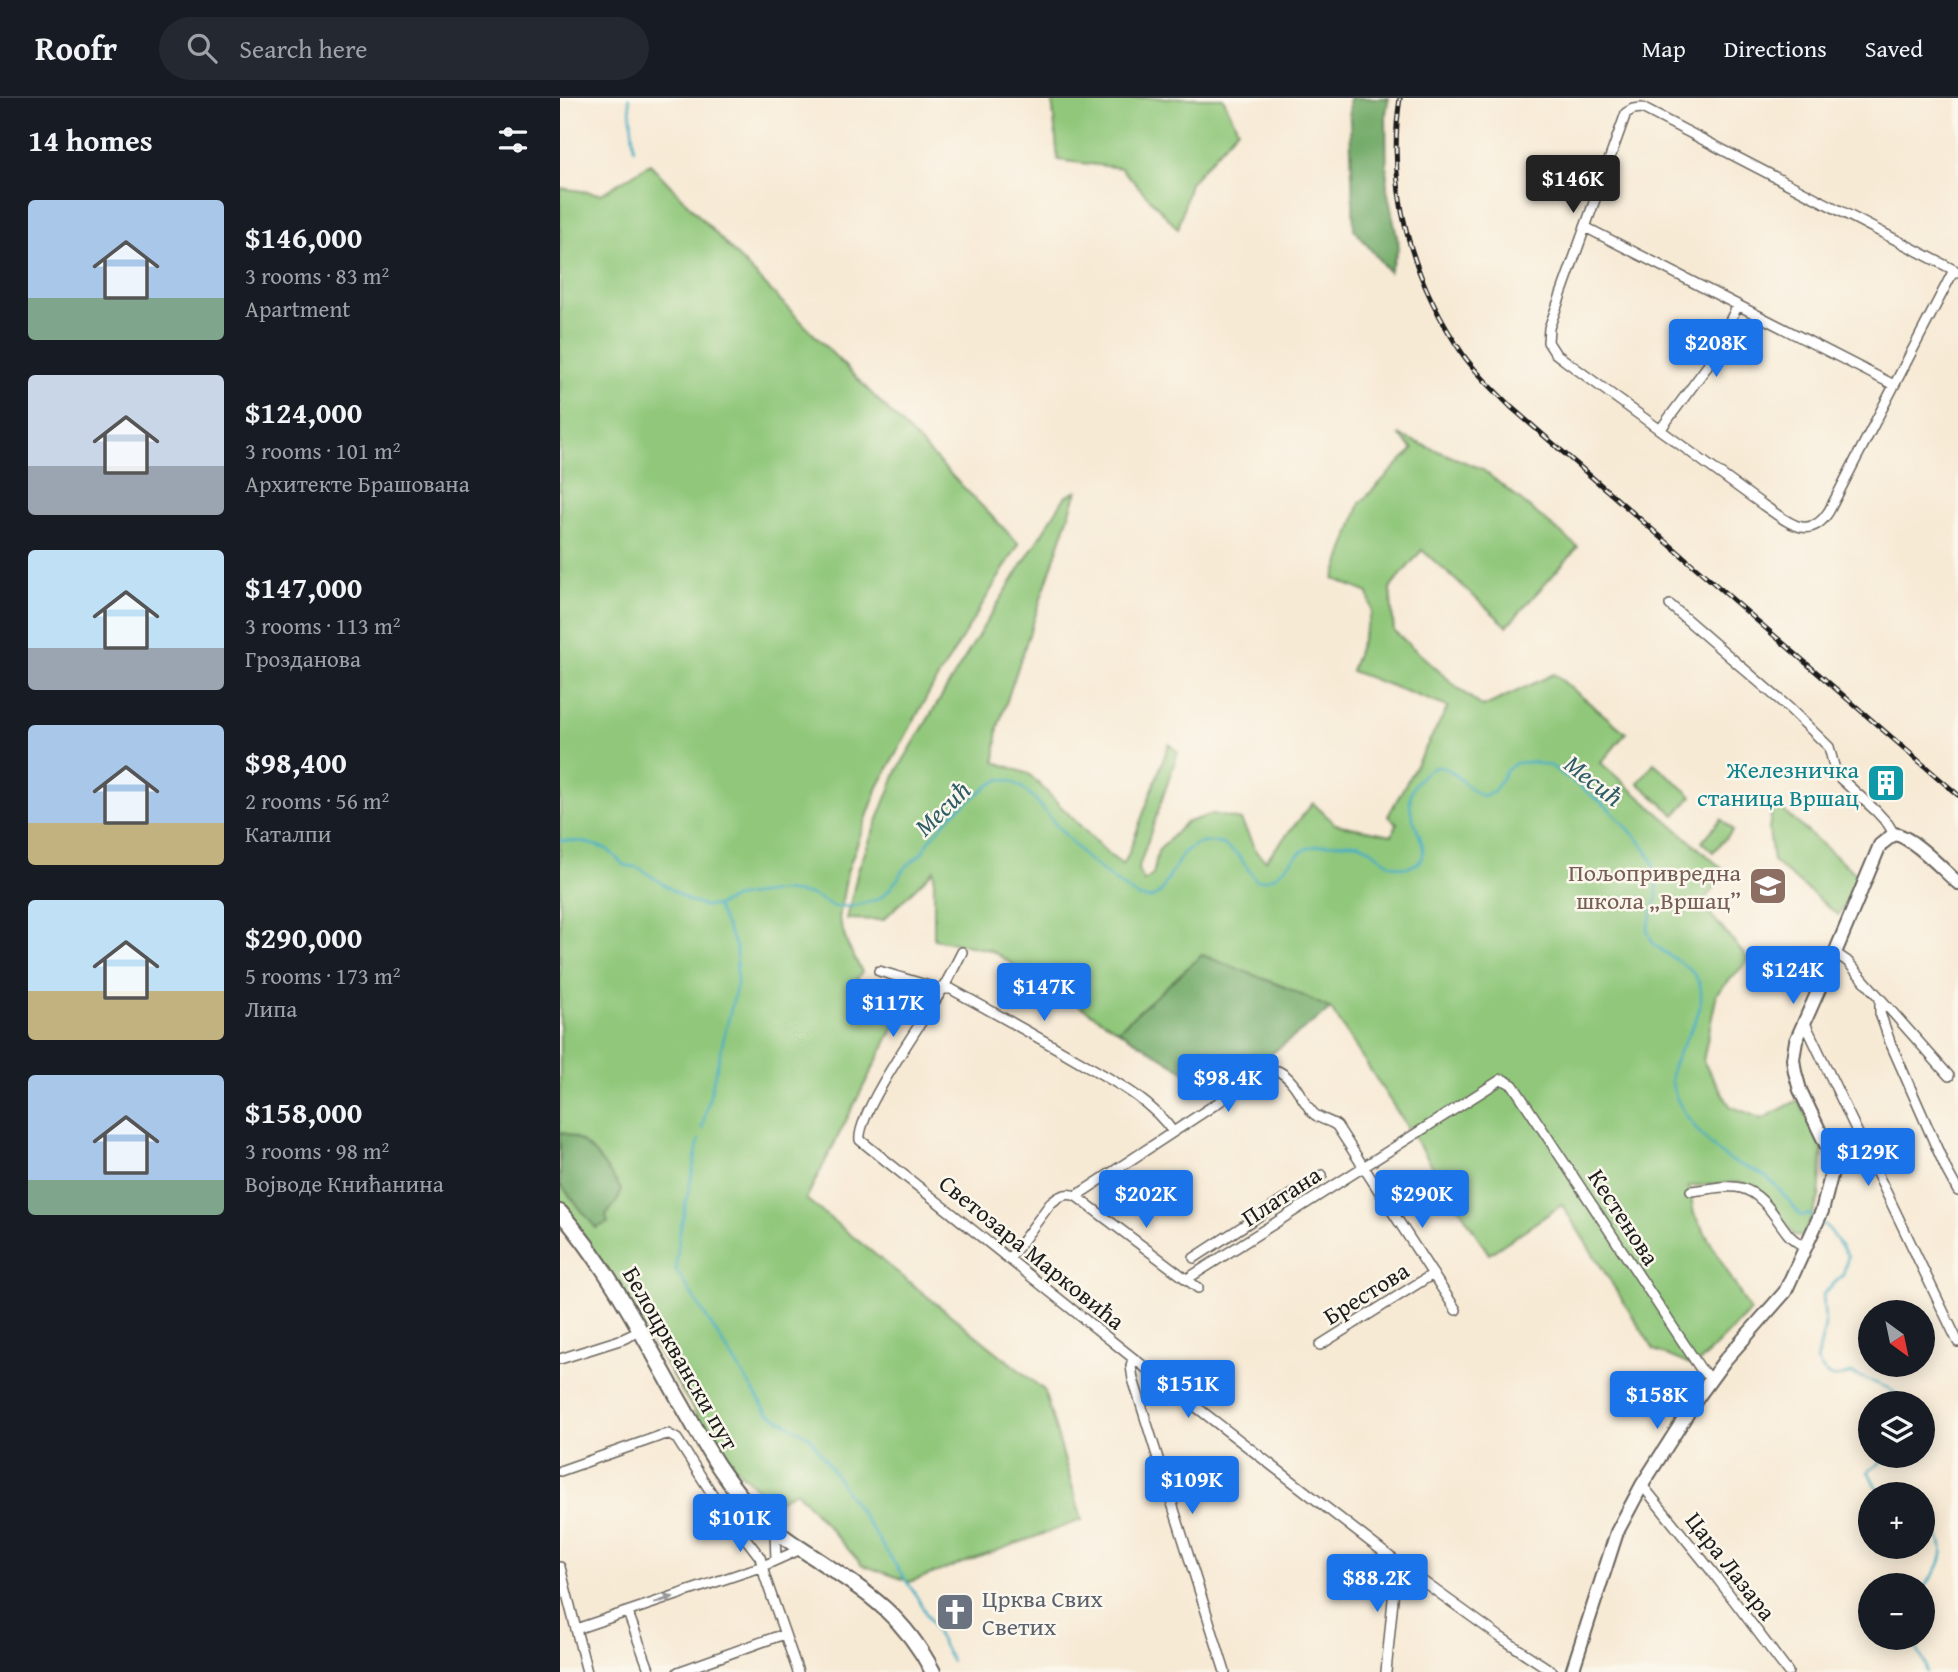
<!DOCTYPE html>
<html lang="en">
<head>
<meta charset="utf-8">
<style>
  body { margin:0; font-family:"Gentium Book Plus",serif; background:#242831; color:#f1f3f6; height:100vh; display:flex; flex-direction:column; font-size:26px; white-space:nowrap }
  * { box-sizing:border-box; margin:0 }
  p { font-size:23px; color:#9ea1a6 }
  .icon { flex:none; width:38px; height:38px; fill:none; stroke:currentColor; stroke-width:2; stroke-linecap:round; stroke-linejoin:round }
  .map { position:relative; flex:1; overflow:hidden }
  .sheet { display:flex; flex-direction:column; background:#171b24; width:560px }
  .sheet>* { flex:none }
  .needle { width:46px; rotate:147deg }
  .fabs { position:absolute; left:1298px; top:1202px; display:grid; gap:14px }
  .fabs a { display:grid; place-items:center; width:77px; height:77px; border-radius:50%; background:#171b24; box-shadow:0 4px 18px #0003; font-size:35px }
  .price { position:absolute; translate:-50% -60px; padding:0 16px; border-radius:7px; background:#1a73e8; color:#fff; font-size:23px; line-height:46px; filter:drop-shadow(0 2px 4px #0008) }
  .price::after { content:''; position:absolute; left:50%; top:42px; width:21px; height:16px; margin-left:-10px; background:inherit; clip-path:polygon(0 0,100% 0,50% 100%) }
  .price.current { background:#222; color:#fff }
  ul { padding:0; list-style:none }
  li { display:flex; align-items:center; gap:21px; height:175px; padding:0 28px }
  li span { display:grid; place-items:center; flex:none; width:196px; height:140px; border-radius:7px; color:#555 }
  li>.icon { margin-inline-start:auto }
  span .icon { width:84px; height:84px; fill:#fffc; stroke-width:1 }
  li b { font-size:30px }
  h2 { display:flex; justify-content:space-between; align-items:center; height:84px; padding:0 28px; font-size:30px }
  header { display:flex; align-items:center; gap:42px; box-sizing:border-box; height:98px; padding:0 35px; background:#171b24; border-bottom:2px solid #363941 }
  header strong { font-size:33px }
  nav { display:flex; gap:38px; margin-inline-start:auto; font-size:24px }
  .search { width:490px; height:63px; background:#242831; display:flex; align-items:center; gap:18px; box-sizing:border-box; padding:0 24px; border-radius:38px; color:#9ea1a6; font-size:26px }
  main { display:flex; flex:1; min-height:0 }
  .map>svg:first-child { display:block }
</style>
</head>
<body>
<header>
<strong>Roofr</strong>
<div class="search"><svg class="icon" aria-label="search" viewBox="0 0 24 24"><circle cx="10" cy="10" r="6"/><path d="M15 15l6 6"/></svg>Search here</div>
<nav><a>Map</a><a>Directions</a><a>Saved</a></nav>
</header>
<main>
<section class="sheet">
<h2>14 homes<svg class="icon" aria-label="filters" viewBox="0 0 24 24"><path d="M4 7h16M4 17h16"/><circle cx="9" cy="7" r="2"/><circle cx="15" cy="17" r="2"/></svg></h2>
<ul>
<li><span style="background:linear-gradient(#a9c7e8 70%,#7fa58c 0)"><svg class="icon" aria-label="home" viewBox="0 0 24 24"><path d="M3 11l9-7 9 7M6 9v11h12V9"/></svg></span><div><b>$146,000</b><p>3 rooms · 83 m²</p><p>Apartment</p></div></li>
<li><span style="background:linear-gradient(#c9d6e8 65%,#9aa5b1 0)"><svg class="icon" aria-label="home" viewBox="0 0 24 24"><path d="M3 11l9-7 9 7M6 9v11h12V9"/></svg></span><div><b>$124,000</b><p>3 rooms · 101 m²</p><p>Архитекте Брашована</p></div></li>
<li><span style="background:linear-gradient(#bfe0f5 70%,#9aa5b1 0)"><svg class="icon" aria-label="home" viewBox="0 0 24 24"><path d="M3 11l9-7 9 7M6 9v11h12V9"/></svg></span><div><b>$147,000</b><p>3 rooms · 113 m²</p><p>Грозданова</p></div></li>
<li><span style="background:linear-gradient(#a9c7e8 70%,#c2b280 0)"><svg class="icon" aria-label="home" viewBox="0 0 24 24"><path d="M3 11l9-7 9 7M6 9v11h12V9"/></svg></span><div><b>$98,400</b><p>2 rooms · 56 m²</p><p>Каталпи</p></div></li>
<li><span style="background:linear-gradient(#bfe0f5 65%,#c2b280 0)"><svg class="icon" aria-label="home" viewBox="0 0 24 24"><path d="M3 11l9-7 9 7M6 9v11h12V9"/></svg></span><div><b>$290,000</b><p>5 rooms · 173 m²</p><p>Липа</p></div></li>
<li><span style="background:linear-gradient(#a9c7e8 75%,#7fa58c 0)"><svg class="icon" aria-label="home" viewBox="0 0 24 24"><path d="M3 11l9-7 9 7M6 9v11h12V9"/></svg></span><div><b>$158,000</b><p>3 rooms · 98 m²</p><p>Војводе Книћанина</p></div></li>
</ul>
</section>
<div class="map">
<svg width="1398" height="1574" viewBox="0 0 1398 1574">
  <rect width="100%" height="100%" fill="#fbf7ec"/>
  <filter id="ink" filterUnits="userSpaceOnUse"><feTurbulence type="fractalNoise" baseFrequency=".0143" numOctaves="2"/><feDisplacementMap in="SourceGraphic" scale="14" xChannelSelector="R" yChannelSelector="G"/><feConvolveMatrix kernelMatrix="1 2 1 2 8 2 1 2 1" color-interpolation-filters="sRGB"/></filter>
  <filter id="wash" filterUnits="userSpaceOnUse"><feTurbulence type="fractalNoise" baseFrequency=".00686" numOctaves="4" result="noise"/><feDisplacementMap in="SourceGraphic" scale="28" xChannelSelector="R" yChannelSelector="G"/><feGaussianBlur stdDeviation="1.57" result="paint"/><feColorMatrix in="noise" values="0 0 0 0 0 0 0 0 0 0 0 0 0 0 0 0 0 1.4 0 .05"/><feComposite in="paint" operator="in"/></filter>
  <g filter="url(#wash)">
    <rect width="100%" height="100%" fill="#f7ead5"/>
    <path fill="#90c77a" stroke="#56724b" stroke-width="2" d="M492,0h171l15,31 -48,54 -12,46 -57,-61 -63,-8z
      M90,66l87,92 282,288 -89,147 -52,96 -31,85 -8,47 9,27 14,26 -5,7 44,34 -95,186 238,191 38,130 -172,62 -48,-17 -66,-74 -23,13 -53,-51 -109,-178 -51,-65v-1022l41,6z
      M839,337l83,34 96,78 -71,79 -85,-76 -32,38 4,43 64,57 25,19 71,-33 72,59 -25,30 126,110 -26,30 48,57 -32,33 -14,68 27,45 32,13 36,-19 25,46 -4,52 -16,39 -9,-2c-10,-15 -32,-46 -50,-52 -8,-2 -44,3 -55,3l5,28 56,97 -55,56 -41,-17 -92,-145 -73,49 -158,-245 -129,-54 -84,75 -128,-80 -56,-11v-69l-51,50 -36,-1 11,-49 39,-99 91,-152 77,-122 12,-6 -79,236 -3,35 34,12 79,80 15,11 5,-10 41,-111 9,8 -40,118 6,11 9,-6 5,-24 27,-28 28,-9 28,6 16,33 9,7 47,-57 22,21 57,11 5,-12 -9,-7 60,-109 -97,-36 21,-60 -4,-18 -34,-14 26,-76 53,-54z
      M1094,665l38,33 -17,19 -37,-32z
      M1213,704l88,76 -23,37 -65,-54 -4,-31z
      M1161,721l12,11 -20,22 -11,-10z"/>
    <path fill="#74ac6a" stroke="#486443" stroke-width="2" d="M789,0h40l-3,15 1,76 12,58 -10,25 -35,-43z
      M642,857l83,32 46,22 -112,84 -101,-63z
      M0,1034c29,6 45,35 61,57l-2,9 -13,18 2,7 -12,5 -36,-44z"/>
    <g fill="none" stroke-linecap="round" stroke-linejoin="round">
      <path stroke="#44adc3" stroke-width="2.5" d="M69,0l5,51
        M0,742l24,2 23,7 17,16 15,3 50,33 15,5h12l18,-8 11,-2 38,-5 29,4 23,12 19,-1 25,-7 10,-9 18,-24 14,-12 9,-14 23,-27 34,-26 13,-8 11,2 10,6 13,11 23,28 28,31 35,28 19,12 11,2 10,-6 23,-40 13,-9 14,-2 12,2 16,11 18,25c25,3 32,-23 52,-32 8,-3 33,-5 42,-5 3,0 7,0 10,1 17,6 26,25 47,23 5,-1 11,-2 14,-7 12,-18 -27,-51 -3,-80 29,-34 40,8 65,16l11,-5 13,-21 9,-7 15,-1 20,4 55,40 33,34 14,22 4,18v18l-10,32c2,4 4,10 7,14 15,15 40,20 46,42 7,29 -19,55 -27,80 -10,29 31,77 54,92 12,8 33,13 42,21 12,11 22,25 32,37l8,-2 6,5
        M142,1030l35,-144 -1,-37 -20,-41
        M139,1042l-20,96 -3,34 91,142 43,25 107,160 35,65
        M1261,1125l8,6 19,27 -5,19 -20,19 2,31 -8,36c10,18 15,19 34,12l37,15 12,9 -1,7
        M1320,1396l-12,-23 16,-10v-5
        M1363,1424c31,19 20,44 0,66
        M1351,1540l14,26 1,8"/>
    </g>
  </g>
  <g filter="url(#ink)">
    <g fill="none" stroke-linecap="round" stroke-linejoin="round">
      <defs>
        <path id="street" d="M1025,129l309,158
          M1394,172l-125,241c-20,32 -42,10 -66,-6l-196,-143 -12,-9 -7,-11 1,-14 77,-215 7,-4 9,-1 316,164
          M1100,332l46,-62 32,-63
          M1110,507l119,103 40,39 6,23 5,8 36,33 12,13 6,10
          M402,854c-6,12 -13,26 -20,38 -16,26 -86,125 -82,150l273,218 270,209 97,70 53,35
          M1275,855l12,8 102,115
          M319,873l57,17 15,1c42,23 85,47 128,72 34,20 71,38 94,71
          M1320,901v14l10,29 57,129 11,20
          M1244,923l154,321
          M1131,1093c15,-1 36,-7 50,-3 23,6 34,30 47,46 5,6 12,10 18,14
          M516,1098l122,92
          M450,1160l40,-54c8,-7 15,-12 26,-8l187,-123 15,-2c17,8 23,28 35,42 7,7 17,7 24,13l119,184
          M634,1160l128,-83
          M627,1181l315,-200 11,6 187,283 11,12
          M760,1247l113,-71
          M573,1260l-2,8 2,13 92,293
          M0,1261l63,-20 17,-8
          M0,1373l100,-35 8,-2 9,5 39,61 44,57 5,20 33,95
          M1082,1387l72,89 74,98
          M215,1433l1,29
          M0,1469l27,105
          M68,1515l22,59
          M16,1531l187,-63 38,-17
          M118,1574l106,-38
          M826,1574l8,-83 4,-13 5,-9"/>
        <path id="secondary" d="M1012,1574l45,-140 25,-47 56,-88 27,-37 60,-68 37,-81 10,-39 -1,-17 -31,-65 -5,-18 -2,-13 3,-18 39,-88 45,-108 14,-11c18,2 49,36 64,49"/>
        <path id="primary" d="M0,1114c50,57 85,128 122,193 23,41 45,81 79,113 15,15 33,26 51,38 53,35 91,58 121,116"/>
      </defs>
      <use href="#street" stroke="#69645d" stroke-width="12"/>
      <use href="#secondary" stroke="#69645d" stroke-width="16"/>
      <use href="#primary" stroke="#69645d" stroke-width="18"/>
      <use href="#street" stroke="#fff" stroke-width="9"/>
      <use href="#secondary" stroke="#fff" stroke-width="12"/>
      <use href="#primary" stroke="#fff" stroke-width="14"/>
      <defs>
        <path id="rail" d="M840,0c-14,93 11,181 64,258 13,18 31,35 47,51l447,388"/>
      </defs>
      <use href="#rail" stroke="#1c1c1c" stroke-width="5"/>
      <use href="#rail" stroke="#fbf7ec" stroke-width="2.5" stroke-dasharray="8" stroke-linecap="butt"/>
    </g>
    <defs><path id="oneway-solid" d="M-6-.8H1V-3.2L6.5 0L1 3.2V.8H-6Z" transform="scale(1.75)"/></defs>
    <use fill="#999" href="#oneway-solid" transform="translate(104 1502) rotate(-19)"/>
  </g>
  <defs>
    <symbol id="building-square" viewBox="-11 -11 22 22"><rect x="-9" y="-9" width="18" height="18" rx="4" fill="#0f9aa8" stroke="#fbf7ec"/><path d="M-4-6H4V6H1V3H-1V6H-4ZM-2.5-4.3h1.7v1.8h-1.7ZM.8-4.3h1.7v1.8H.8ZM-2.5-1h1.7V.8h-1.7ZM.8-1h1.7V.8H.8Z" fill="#fff"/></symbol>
    <symbol id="school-square" viewBox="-11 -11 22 22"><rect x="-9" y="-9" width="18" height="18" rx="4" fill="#8d6e63" stroke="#fbf7ec"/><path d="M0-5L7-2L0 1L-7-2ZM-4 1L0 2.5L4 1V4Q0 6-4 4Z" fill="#fff"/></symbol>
    <symbol id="church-square" viewBox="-11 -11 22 22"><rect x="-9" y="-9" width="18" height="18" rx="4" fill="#6b7280" stroke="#fbf7ec"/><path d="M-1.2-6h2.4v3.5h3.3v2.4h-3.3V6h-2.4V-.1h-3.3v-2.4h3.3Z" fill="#fff"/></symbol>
  </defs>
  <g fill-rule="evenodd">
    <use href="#building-square" x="1304" y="663" width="44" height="44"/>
    <use href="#school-square" x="1186" y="766" width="44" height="44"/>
    <use href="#church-square" x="373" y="1492" width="44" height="44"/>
  </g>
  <g text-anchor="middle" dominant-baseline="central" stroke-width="5" stroke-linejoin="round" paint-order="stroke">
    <g font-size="24" fill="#0d838f" stroke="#fbf7ec" text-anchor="end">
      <text x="1299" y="671">Железничка<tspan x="1299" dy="28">станица Вршац</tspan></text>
    </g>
    <g font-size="24" fill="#785e54" stroke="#fbf7ec" text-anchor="end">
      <text x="1181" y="774">Пољопривредна<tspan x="1181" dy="28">школа „Вршац”</tspan></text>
    </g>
    <g font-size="24" fill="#1c1c1c" stroke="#fbf7ec">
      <text transform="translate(721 1098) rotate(-33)">Платана</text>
      <text transform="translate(1064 1119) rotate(57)">Кестенова</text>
      <text transform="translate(472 1154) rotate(39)">Светозара Марковића</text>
      <text transform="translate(806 1195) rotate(-32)">Брестова</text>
      <text transform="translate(121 1260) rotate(60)">Белоцрквански пут</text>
      <text transform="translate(1171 1468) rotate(52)">Цара Лазара</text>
    </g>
    <g font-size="24" fill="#5b616d" stroke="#fbf7ec" text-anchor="start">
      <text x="422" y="1500">Црква Свих<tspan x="422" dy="28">Светих</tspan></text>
    </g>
    <g font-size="26" font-style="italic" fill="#2e5d67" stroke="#fbf7ec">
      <text transform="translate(1034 682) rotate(38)">Месић</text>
      <text transform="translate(382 710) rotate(-44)">Месић</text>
    </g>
  </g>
</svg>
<div class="fabs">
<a><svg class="needle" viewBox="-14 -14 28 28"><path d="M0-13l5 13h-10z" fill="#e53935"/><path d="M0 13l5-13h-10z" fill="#9ea1a6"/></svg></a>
<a><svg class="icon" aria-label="layers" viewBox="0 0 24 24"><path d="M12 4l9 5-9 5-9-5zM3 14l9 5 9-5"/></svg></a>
<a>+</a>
<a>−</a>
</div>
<b class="price current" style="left:1013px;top:117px">$146K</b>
<b class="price" style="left:1156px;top:281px">$208K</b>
<b class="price" style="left:1233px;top:908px">$124K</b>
<b class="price" style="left:484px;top:925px">$147K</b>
<b class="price" style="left:333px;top:941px">$117K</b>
<b class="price" style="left:668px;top:1016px">$98.4K</b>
<b class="price" style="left:1308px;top:1090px">$129K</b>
<b class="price" style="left:586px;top:1132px">$202K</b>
<b class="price" style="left:862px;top:1132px">$290K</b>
<b class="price" style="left:628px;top:1322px">$151K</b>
<b class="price" style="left:1097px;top:1333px">$158K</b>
<b class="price" style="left:632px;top:1418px">$109K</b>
<b class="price" style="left:180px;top:1456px">$101K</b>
<b class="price" style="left:817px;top:1516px">$88.2K</b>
</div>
</main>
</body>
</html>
